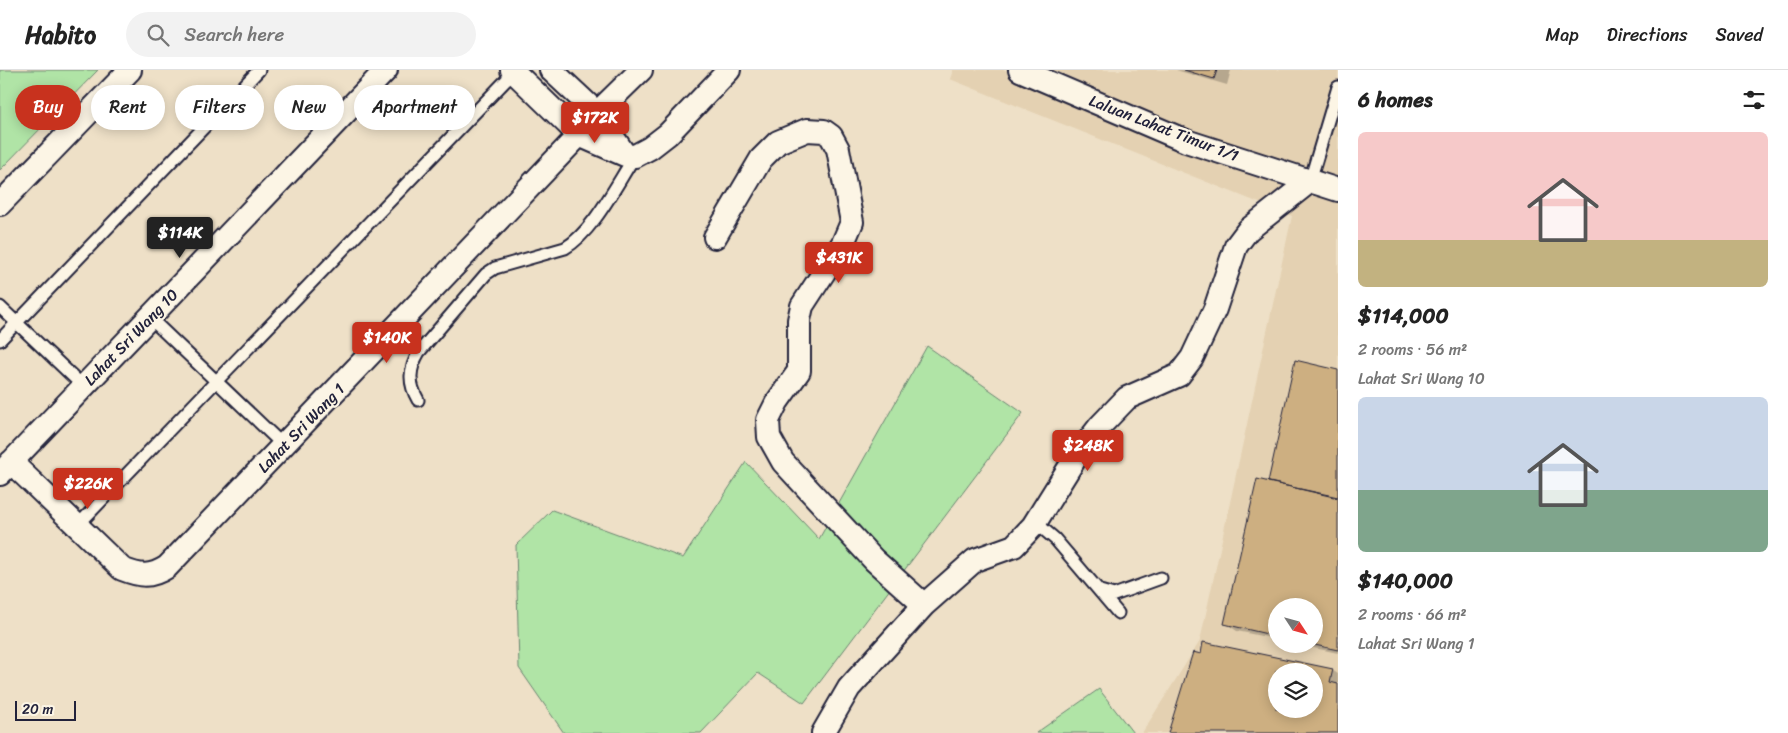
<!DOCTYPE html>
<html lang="en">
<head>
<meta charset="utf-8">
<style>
  body { margin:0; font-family:Sriracha,sans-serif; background:#f2f2f2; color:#222; height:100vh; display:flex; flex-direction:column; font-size:19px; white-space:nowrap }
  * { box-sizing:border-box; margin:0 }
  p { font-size:16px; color:#767676 }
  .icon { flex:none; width:28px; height:28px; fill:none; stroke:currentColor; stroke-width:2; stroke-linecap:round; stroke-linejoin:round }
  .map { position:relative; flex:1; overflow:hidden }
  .side { display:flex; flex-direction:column; background:#fff; width:450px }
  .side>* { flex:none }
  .hud { position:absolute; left:15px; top:15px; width:475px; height:45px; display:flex; gap:10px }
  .needle { width:32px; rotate:126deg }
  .controls { position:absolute; left:1268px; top:528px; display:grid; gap:10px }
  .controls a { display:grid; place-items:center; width:55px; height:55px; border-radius:50%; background:#fff; box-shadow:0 2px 12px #0003; font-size:25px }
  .scale { position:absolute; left:15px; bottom:12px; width:61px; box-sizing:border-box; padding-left:5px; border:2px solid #22223b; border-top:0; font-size:14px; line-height:18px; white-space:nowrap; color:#22223b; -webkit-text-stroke:4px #fcf5e5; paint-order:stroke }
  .price { position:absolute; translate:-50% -42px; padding:0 11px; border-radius:5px; background:#c8321e; color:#fff; font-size:16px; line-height:32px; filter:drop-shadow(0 1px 2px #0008) }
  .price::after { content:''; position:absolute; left:50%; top:30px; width:15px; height:11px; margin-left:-8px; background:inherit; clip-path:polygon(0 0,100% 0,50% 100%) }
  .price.selected { background:#222; color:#fff }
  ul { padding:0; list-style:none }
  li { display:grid; align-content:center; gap:10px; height:265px; padding:0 20px }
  li span { display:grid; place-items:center; height:155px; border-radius:8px; color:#555 }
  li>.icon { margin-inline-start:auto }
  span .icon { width:90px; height:90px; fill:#fffc; stroke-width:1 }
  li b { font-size:21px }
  h2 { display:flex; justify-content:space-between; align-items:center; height:60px; padding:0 20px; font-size:21px }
  .chip { padding:0 18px; border-radius:22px; background:#fff; box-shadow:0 2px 12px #0003; font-size:18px; line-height:45px }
  .chip.selected { background:#c8321e; color:#fff }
  header { display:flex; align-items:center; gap:30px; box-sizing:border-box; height:70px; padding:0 25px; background:#fff; border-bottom:1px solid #e0e0e0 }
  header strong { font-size:24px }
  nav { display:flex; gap:28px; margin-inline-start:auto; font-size:18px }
  .search { width:350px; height:45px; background:#f2f2f2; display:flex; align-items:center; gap:12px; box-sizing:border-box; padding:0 18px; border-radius:28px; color:#767676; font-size:19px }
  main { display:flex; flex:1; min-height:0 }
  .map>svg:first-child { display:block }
</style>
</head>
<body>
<header>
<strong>Habito</strong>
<div class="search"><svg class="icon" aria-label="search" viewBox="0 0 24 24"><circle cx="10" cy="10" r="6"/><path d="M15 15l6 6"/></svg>Search here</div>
<nav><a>Map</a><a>Directions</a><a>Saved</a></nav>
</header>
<main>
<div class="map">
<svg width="1338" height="663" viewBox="0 0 1338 663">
  <rect width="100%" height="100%" fill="#eee0c7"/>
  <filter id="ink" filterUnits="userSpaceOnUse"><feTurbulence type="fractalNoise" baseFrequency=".02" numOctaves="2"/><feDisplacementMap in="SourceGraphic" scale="10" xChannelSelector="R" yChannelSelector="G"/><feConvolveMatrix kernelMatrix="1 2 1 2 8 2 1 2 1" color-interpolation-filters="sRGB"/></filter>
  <g filter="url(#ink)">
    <path fill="#e4d1b2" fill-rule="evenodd" d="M953,0h385v663h-196l58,-92 92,-425 -342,-137zM1276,536h38v38h-38zM1276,601h38v38h-38z"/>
    <path fill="#b0e4a6" stroke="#698370" d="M0,0h98l-98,100z
      M927,276l96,67 -219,290 -46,-30 -57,60h-137l-45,-65 -3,-123 36,-35 131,48 63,-96 73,77z
      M1099,619l34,44h-97z"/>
    <path fill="#0003" fill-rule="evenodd" d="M1176,0h55l-4,15z
      M1338,301v282l-43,-9h19v-38h-38v33l-39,-8 -12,-8 44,-139z
      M1194,584l138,16 6,4v59h-168zM1276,601h38v38h-38z"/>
    <path fill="#cdaf81" stroke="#22223b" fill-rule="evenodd" d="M1184,0h33l-3,9z
      M1295,290l43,10v127l-70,-15z
      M1257,409l81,19v152l-28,-6h4v-38h-38v30l-52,-12z
      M1203,572l130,27 -3,13 8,2v49h-170l25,-81 8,2zM1276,601h38v38h-38z"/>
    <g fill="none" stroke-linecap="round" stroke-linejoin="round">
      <defs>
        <path id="lane" d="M1310,111l28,-94
          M0,237l84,80
          M150,248l134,128
          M0,270l259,-270
          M418,330c-10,-17 -9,-31 1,-48l67,-78 9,-6 70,-20c28,-16 52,-65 70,-92
          M1035,452l20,17 63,74
          M77,456l437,-454
          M1100,521l14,4 47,-17"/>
        <path id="street" d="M512,0l67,65 46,20 10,1 15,-8 18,-14 61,-64
          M551,0l46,43 28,42
          M1020,0l166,71 152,49
          M597,43l44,-43
          M0,134l130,-134
          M715,167l46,-78 17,-17 29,-12 17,1 7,5 7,13 14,73 -9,21 -41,63 -3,14v51l-22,31 -9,18 1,17 14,25 91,98 50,45
          M11,392l111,107c18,7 28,9 45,-2l412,-432
          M0,404l386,-404
          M823,663l26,-45 75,-83 51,-45 39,-14 19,-20 43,-69 24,-31 27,-28 52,-23 13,-17 23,-49 21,-63 12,-16 62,-49"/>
      </defs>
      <use href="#lane" stroke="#22223b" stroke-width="15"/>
      <use href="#street" stroke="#22223b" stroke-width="26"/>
      <use href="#lane" stroke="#fcf5e5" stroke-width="11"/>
      <use href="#street" stroke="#fcf5e5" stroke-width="22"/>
    </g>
  </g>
  <g text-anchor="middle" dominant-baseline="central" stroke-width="4.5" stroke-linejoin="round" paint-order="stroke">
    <g font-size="16" fill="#22223b" stroke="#fcf5e5">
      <text transform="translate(1164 58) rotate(21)">Laluan Lahat Timur 1/1</text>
      <text transform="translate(131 267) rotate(-46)">Lahat Sri Wang 10</text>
      <text transform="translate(301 358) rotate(-46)">Lahat Sri Wang 1</text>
    </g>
  </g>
</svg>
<div class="controls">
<a><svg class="needle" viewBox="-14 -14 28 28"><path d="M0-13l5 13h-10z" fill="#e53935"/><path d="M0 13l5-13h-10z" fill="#767676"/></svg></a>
<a><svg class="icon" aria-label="layers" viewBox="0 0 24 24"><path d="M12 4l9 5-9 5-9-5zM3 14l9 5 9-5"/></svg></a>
</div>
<div class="scale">20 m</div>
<b class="price" style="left:595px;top:74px">$172K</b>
<b class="price selected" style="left:180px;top:189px">$114K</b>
<b class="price" style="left:839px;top:214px">$431K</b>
<b class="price" style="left:387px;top:294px">$140K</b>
<b class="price" style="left:1088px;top:402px">$248K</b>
<b class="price" style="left:88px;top:440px">$226K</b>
<div class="hud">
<a class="chip selected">Buy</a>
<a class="chip">Rent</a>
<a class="chip">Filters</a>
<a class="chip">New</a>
<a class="chip">Apartment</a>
</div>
</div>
<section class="side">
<h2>6 homes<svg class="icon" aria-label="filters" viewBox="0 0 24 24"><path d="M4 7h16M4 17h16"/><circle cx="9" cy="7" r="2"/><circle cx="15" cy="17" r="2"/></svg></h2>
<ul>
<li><span style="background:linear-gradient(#f6c9c9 70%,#c2b280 0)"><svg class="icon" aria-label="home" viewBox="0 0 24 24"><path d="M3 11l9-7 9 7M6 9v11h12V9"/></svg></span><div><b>$114,000</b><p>2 rooms · 56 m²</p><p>Lahat Sri Wang 10</p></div></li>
<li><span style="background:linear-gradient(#c9d6e8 60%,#7fa58c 0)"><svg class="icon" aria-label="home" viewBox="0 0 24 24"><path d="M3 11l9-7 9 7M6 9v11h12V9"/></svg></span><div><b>$140,000</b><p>2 rooms · 66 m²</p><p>Lahat Sri Wang 1</p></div></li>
</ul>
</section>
</main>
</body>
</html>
